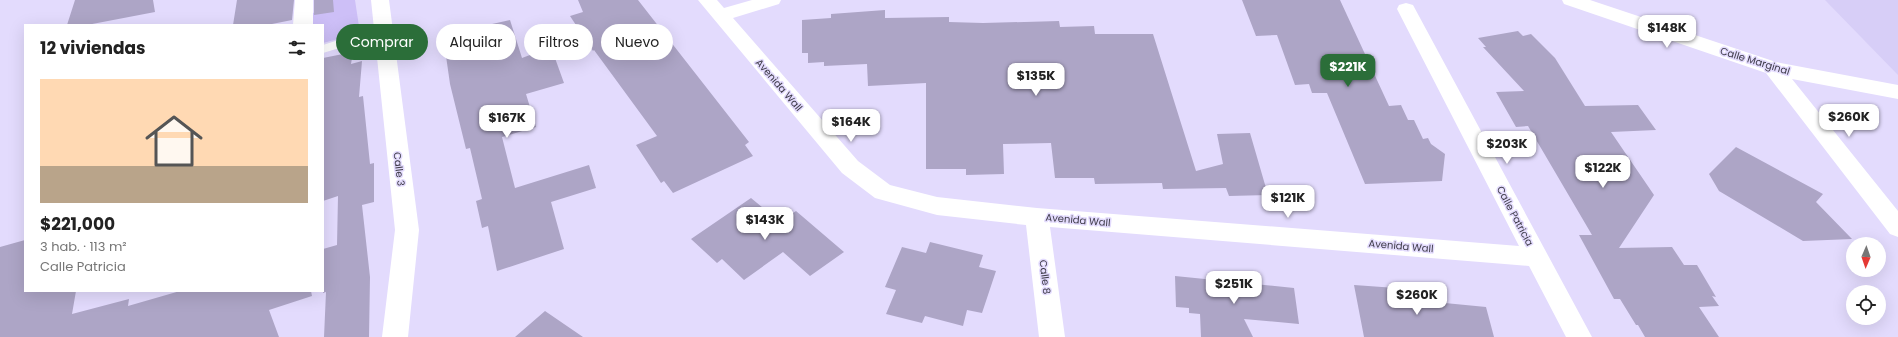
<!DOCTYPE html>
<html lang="es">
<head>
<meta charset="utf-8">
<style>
  body { margin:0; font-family:Poppins,sans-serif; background:#f2f2f2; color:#222; height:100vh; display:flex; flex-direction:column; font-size:15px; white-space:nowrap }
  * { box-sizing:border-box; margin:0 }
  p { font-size:13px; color:#767676 }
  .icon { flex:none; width:22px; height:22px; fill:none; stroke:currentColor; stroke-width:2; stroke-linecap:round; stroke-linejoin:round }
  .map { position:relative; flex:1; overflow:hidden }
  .side { position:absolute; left:24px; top:24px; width:300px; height:268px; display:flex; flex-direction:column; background:#fff; border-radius:0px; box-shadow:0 4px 16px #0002 }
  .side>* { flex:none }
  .top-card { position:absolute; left:336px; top:24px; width:380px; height:36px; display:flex; gap:8px }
  .needle { width:26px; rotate:182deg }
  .buttons { position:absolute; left:1846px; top:237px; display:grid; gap:8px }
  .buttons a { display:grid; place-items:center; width:40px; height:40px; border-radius:50%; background:#fff; box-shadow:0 4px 16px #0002; font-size:20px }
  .price { position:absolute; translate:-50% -34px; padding:0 9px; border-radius:8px; background:#fff; color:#222; font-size:13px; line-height:26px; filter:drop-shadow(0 1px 2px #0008) }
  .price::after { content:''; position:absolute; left:50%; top:24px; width:12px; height:9px; margin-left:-6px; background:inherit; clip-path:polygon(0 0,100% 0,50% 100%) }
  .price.on { background:#2b6e39; color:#fff }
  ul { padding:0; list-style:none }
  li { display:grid; align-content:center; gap:8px; height:212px; padding:0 16px }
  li+li { border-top:1px solid #e0e0e0 }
  li span { display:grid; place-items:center; height:124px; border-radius:0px; color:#555 }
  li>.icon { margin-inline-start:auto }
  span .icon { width:72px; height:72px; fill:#fffc; stroke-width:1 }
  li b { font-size:17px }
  h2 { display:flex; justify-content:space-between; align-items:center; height:48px; padding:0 16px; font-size:17px }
  .pill { padding:0 14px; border-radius:18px; background:#fff; box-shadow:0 4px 16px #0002; font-size:14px; line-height:36px }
  .pill.on { background:#2b6e39; color:#fff }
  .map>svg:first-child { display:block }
</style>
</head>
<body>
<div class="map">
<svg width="1898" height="337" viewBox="0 0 1898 337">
  <rect width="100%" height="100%" fill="#e3dbfd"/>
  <path fill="#d7cef7" d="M1825,0h73v75z"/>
  <path fill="#cdbff7" d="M329,0h26l5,33 -37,10v-18h-16l-1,-6z"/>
  <path fill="#ada5c6" d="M75,0h78l2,12 -68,13h-20z
    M237,0h57l-2,20 -25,5h-34z
    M314,0h19l1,12 -20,3z
    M578,0h60l111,142 -4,3 8,11 -80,37 -9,-12 -3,2 -25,-38 21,-9 -63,-86 -1,1 -23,-35 13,-4z
    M1242,0h98l49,106 12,-1 7,15h6l9,19 5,-1 3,6 14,10 -3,27 -77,3 -38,-91h-15l-3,-9 -14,1 -18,-50 -21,1z
    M885,10v8l64,-1v5l34,1 76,-2 1,6 34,-1 1,8h58l43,137 27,-7 -6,-30 33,-1 18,62 -39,1 -3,-8 -63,1 -1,-6 -67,1 -1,-6h-39l-4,-35 -48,1 1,30 -38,1v-6h-40v-86l-58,3 -1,-22 -43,2v-4l-16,1v-10h-6v-33l29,-2v-4z
    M510,20l12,38 29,-11 13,36 -38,11 10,33 -34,10 13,51 74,-23 7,23 -45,14 13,47 -67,22 -9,-45 -6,2 -6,-27 6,-2 -12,-51 -4,1 -16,-65 -7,-49z
    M1518,31l5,5 8,-2 24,24 30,48 53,-1 18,25 -45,2 43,63 -35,53 53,-1 12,18h13l19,32 -4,-1 7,10 -20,1 20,30h-74l-7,-12h-2l-16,-26h-6l-35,-64h13l-64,-109 -12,1 -20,-35 28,-1 -41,-44h3l-8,-9z
    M353,52l-2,12 11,-3 -3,36 4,-1 7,68 4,-1v39l-12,3 8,72 -1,60h-45l2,-45 -3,1v-44l14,-4 1,-49 -15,5v-143z
    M1736,147l87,47 -7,8 36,37 -49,2 -84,-50 -10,-17z
    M751,198l29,24 16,-11 48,41 -34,24 -27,-24 -39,28 -22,-21 -5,4 -26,-24z
    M25,240v51h51l-4,23 57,-15 -1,7 52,-15h131l1,5 -43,14 10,27h-279v-90z
    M930,242l53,13 -4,12 17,4 -14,42 -15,-3 -4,16 -38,-10 -3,7 -36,-9 10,-24 -11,-3 17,-40 24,6z
    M1175,276l119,12 5,36 -55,-5 9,18h-52l-1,-23 -11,-1v-5l-13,-1z
    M1354,285l56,4 4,11 72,7 8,30h-130z
    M545,311l38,26h-68z"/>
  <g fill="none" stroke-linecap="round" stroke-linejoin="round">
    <path fill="#fff" fill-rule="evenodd" d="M384,31l4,1 2,3 -2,3 -29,4 -36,11v-8l34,-11z"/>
    <path fill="#fff" fill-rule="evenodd" d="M295,0h18v25h-20z
      M371,0h18l30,230 -11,107h-26l13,-107z
      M698,0h19l7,8 28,-8h29l-2,4 -46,14 125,143 32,24 47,12 100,11 482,38 -122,-237 2,-4 7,-2 7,2 179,332h-26l-37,-71 -479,-39 15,110h-26l-13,-112 -89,-10 -62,-17 -33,-25z
      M1562,0h28l186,62 122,23v14l-106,-20 106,132v26l-8,-3 -124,-161 -202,-69z"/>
  </g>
  <g text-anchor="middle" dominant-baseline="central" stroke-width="3" stroke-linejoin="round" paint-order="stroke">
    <g font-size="10" fill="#3d3a47" stroke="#e3dbfd">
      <text transform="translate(1755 61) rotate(17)">Calle Marginal</text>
      <text transform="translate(779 85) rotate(49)">Avenida Wall</text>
      <text transform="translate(399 169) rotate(83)">Calle 3</text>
      <text transform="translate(1515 216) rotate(62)">Calle Patricia</text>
      <text transform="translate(1078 220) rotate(5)">Avenida Wall</text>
      <text transform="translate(1401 246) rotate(5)">Avenida Wall</text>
      <text transform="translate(1045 277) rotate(83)">Calle 8</text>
    </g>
  </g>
</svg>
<div class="buttons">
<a><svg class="needle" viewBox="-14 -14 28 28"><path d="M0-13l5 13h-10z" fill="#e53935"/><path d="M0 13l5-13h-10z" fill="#767676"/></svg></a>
<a><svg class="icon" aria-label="locate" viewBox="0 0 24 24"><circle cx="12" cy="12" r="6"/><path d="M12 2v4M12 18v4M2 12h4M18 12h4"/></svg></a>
</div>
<b class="price" style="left:1667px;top:49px">$148K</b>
<b class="price on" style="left:1348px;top:88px">$221K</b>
<b class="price" style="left:1036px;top:97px">$135K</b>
<b class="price" style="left:1849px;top:138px">$260K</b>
<b class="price" style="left:507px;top:139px">$167K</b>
<b class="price" style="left:851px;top:143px">$164K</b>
<b class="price" style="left:1507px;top:165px">$203K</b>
<b class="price" style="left:1603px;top:189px">$122K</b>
<b class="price" style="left:1288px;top:219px">$121K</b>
<b class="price" style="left:765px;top:241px">$143K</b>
<b class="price" style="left:1234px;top:305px">$251K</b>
<b class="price" style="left:1417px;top:316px">$260K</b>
<div class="top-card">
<a class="pill on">Comprar</a>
<a class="pill">Alquilar</a>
<a class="pill">Filtros</a>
<a class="pill">Nuevo</a>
</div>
<section class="side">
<h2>12 viviendas<svg class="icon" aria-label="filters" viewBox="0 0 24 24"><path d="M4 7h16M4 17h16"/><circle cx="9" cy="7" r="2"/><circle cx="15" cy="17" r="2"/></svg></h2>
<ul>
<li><span style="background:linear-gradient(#ffd9b3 70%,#b9a48a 0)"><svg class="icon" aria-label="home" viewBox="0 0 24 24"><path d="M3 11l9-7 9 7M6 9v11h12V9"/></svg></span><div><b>$221,000</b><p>3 hab. · 113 m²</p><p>Calle Patricia</p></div></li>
</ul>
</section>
</div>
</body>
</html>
